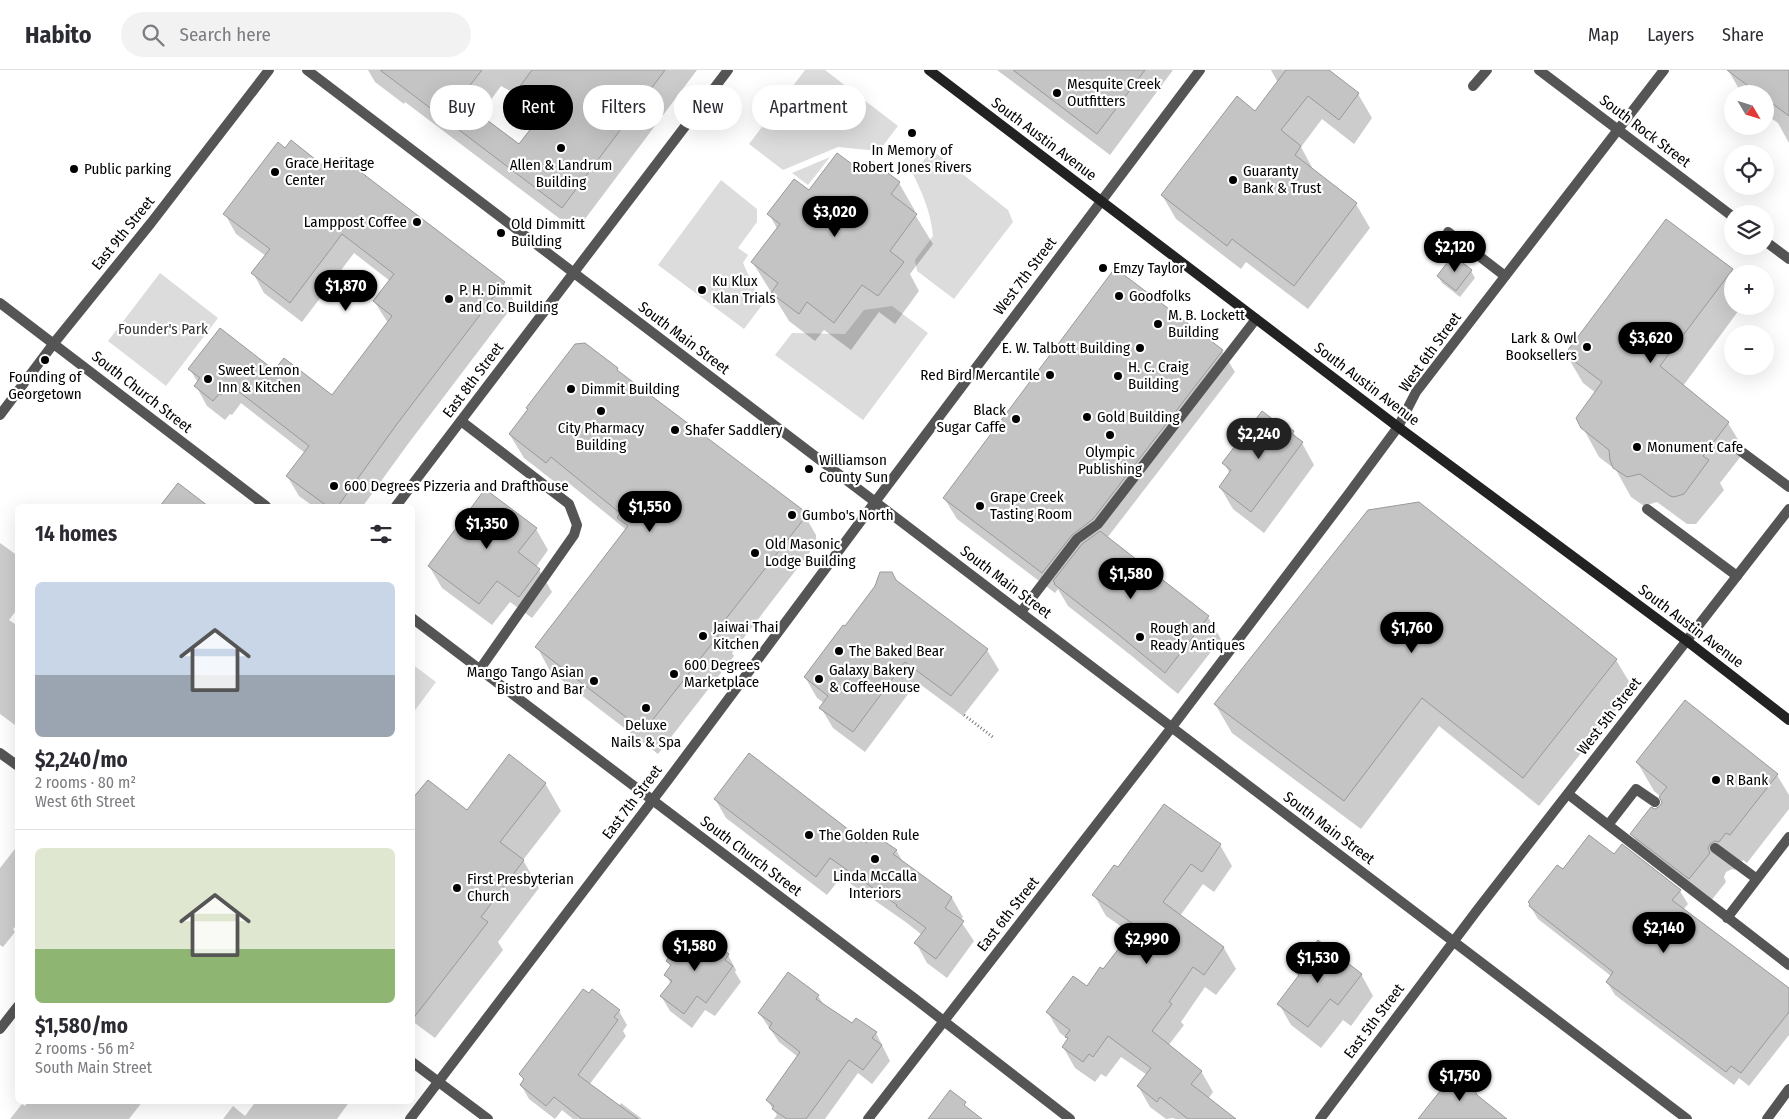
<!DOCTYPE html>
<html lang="en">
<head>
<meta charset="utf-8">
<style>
  body { margin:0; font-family:"Fira Sans Condensed",sans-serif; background:#f2f2f3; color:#2b2b33; height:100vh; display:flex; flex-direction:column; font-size:19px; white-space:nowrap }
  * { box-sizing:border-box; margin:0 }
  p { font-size:16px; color:#7c7c81 }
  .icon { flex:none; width:28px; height:28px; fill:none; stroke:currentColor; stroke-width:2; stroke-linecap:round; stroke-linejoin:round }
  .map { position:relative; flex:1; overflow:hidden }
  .details { position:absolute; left:15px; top:434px; width:400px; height:600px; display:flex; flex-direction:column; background:#fff; border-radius:8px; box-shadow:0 5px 20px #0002 }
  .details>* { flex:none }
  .banner { position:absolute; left:430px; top:15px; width:475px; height:45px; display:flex; gap:10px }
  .needle { width:32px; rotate:128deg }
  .buttons { position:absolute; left:1724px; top:15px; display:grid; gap:10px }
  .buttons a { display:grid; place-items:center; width:50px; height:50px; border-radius:50%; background:#fff; box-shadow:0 5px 20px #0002; font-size:25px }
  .price { position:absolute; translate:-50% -42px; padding:0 11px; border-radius:18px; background:#000; color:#fff; font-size:16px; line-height:32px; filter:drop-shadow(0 1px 2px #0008) }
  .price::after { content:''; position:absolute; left:50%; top:30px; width:15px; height:11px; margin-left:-8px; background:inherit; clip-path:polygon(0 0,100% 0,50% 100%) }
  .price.active { background:#222; color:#fff }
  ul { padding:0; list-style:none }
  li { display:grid; align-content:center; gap:10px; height:265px; padding:0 20px }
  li+li { border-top:1px solid #e1e1e2 }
  li span { display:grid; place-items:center; height:155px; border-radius:8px; color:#555 }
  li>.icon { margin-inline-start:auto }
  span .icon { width:90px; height:90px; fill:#fffc; stroke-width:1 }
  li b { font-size:21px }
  h2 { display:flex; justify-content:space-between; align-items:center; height:60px; padding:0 20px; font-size:21px }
  .pill { padding:0 18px; border-radius:22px; background:#fff; box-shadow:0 5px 20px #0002; font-size:18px; line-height:45px }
  .pill.active { background:#000; color:#fff }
  header { display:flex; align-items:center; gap:30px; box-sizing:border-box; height:70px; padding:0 25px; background:#fff; border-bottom:1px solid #e1e1e2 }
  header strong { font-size:24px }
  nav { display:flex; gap:28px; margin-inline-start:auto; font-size:18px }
  .search { width:350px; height:45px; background:#f2f2f3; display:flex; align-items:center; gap:12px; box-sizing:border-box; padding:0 18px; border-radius:28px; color:#7c7c81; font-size:19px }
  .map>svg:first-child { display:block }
</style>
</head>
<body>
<header>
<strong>Habito</strong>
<div class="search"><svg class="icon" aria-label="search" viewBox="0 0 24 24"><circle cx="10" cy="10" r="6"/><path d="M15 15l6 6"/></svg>Search here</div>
<nav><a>Map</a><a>Layers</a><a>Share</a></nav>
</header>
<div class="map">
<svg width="1789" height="1049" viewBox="0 0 1789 1049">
  <rect width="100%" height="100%" fill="#fff"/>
  <path fill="#dcdcdc" d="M805,0h20l73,56 -19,25 -41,-4 -55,23 -34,-26z
    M932,80l76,60 5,12 -59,77 -37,-28 -2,-11 18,-24c-2,-23 -10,-41 -20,-62z
    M830,87l-22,28 -16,-12z
    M721,110l36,29v13l-19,26 10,7 -5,8 19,42 -18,24 -86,-64z
    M160,203l58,45 -52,68 -58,-45z
    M892,236l36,27 -65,87 -88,-65 17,-22 53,1 19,-24z
    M412,594l24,18 -23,31h-1z"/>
  <path fill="#0003" fill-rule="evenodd" d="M368,0h329l-121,161 -171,-129 -1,2 -29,-22zM501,16l25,13 8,14 7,5 -22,28 -40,-30z
    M997,0h176l-63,85z
    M1271,0h56l31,24 14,24 -18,26 -32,-25 -21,28 13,24 42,33 14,24 -62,81 -62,-47 -5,7 -65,-50 -14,-24 94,-83 22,-29z
    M1728,0h61v73l-11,-20 -13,-9v-20h-23z
    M285,79l45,24 174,110 11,20 -107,141 -45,62h-50l-14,-10 -12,-20 18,-23 -64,-50 -9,12 -2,-1 -5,6 -18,-14 -11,-20 2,-3 -8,-14 84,3 58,25 56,-74 -14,-22 16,-20 -36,-28 -52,69 -38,-29 -11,-20 13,-17 -30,-22 -11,-20z
    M864,104l35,9 16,28 -1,2 19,31 -23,30 9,17 -24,33 -16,-12 -28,38 -27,-20 -9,11 -26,-20 -36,-58 25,-33 -9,-16 41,-22z
    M1115,200l107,81 13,21 -128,166 101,79 13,22 -43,55 -45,-37 -65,-51 -10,-17 -3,4 -98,-74 -13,-21z
    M1732,200l2,4h-2v32h10l-59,80 45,37 17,28 -25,32 4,7 -28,34h-9l-30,-22 -13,4 -13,-9 -15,-27 -17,-13 -16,-29 13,-35 -13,-10 -17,-29z
    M1471,201l4,7 -15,19 -18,-14 -4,-7z
    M617,299l2,4 183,138 14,24v9l-84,109 2,3 -76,98 -108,-83 -13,-24 89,-116 -2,-3 -59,-48 -5,6 -36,-28 -14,-23z
    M1293,362l5,8 4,3 12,22 -50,68 -31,-24 -13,-22 10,-13 -6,-11z
    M1419,433l197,157 17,28 -94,118 -100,-80 -78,103 -129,-96 -17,-29z
    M536,459l12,21 -12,17 3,3 13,22 -20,26 -22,-16 -18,23 -50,-37 -13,-22z
    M0,473l18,13v52l-9,12 9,6v95l-3,4 -15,-11z
    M895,510l92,70 12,20 -36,46 -46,-34 -52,70 -32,-24 -12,-20 3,-5 -7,-5 -12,-21 40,-49z
    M1637,692l140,13 12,20v14l-42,54 -4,-3 -8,10 -3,-1 -6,3 -2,5 2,5 -20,25 -58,-45 -16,-28 23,-24 6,-3 2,-5 -3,-6 -6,-5z
    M545,713l16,28 -38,49 16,28 -41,54 5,8 -68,88 -23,-17v-220l55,10z
    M715,729l151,45 30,6 7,12 49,36 11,19 -3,3 14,21 -27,37 -20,-15 -11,-20 6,-8 -15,-12 -66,-46 -14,18 -101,-77z
    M1164,735l56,40 12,21 -18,26 -11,-8 -23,32 44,32 12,21 -20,26 -11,-8 -24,35 3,3 -16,21 33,25 12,21 -5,7 26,20h-59l-2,-1 -7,1 -16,-12 -12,-21 9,-11 -26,-18 -15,20 -5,-3 -6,8 -20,-14 -12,-21 6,-7 -9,-7 -12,-20 39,-26 17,-16 28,-37 -26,-18 -12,-21 24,-26z
    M18,775v79l-5,5 2,3 -12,15 -3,-2v-77z
    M1614,786l66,35 8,13 -5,6 106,80v45l-40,51 -10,-8 -5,7 -119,-90 -8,-13 4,-6 -73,-57 -8,-13 33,-35z
    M728,885l8,15 -1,2 6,10 -26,34 -10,-6 -13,18 -22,-17 -9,-15 10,-12 -5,-9 5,-8 -3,-6z
    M1296,901l65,3 12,22 -22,30 -8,-6 -22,28 -30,-23 -12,-21 20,-27z
    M818,926l6,9 28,20 24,8 14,28 -18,23 -14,-11 -33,46h-51l3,-4 -10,-15 31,-43 -19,-15 -20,-29z
    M619,941l8,14 -4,6 3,5 -37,49 30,21 2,-3 21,16h-69l-11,-9 -7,9 -26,-20 -8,-14 3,-4 -4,-7z
    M28,1031h115l-14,18h-119l12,-15 3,2z
    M256,1031h94l-13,18h-114l10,-13 12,10z"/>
  <path fill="#c4c4c4" stroke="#999" d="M380,0h102l-23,29 60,45 27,-35 -28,-20 14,-19h133l-103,138z
    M1013,0h132l-48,64z
    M1286,0h43l30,23 -20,27 -31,-24 -27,34 20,16 -6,9 62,48 -63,83 -62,-47 -5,7 -66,-51 76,-99 18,15z
    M1727,0h62v46l-24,-18v-4h-6z
    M291,70l39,31 11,-14 164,125 -108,142 -59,82h-11l-41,-30 23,-30 -80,-62 -8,11 -2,-1 -6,7 -19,-15 6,-8 -12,-9 32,-41 54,42 10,-12 48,37 60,-79 -19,-15 21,-27 -52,-40 -52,69 -39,-30 19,-24 -47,-35 55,-72 7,6z
    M837,83l27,20 8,-12 28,21 -9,12 26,20 -27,37 14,11 -26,34 -16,-11 -28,38 -27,-21 -8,12 -28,-21 7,-10 -27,-21 29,-38 -13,-10 27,-35 15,11z
    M1666,149l67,50 -73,97 69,56 -26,34 6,4 -25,34 -10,3 -4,-1 -30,-22 -13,3 -14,-9 -3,-8 -1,-10 -28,-22 -5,-10 26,-36 -37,-28z
    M1453,185l19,15 -16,21 -19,-15z
    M1115,198l108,82 -130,169 -21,16 -30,38 -99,-75z
    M585,273l33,25 -1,2 186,140v10l-85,109 3,3 -77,99 -109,-84 93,-121 -11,-8 3,-5 -69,-56 -5,6 -37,-29 19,-25 -2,-1 49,-64z
    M1262,341l12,9 1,-2 19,13 -2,3 11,8 -52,70 -32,-25 12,-17 -9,-7z
    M178,413l30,23h-48z
    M485,419l52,39 -19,24 22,17 -21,28 -22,-16 -18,23 -51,-38z
    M1419,432l198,157 -94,119 -101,-80 -78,103 -130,-97 154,-194z
    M1100,461l109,85 -44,57 -46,-38 -65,-51 1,-1 -2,-2 29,-37z
    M880,502h12l4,8 92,69 -37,47 -46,-34 -52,70 -34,-24 9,-12 -24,-19 39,-52 2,1 30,-40z
    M1685,630l93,74 -48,61 -4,-2 -7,9 -4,-1 -5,3 -2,4 2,5 -21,26 -59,-45 21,-27 4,2 5,-3 2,-4 -3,-5 8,-10 -31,-25z
    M749,683l117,90 6,-10 25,17 -4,4 59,43 -7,11 19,13 -28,38 -22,-16 12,-15 -30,-22 1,-1 -67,-47 -14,19 -102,-78z
    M509,684l37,29 -46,59 24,18 -43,57 7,5 -76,98v-221l16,-19 39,30z
    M1164,734l57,40 -19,28 -11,-8 -28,38 61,45 -20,28 -11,-8 -24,35 3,2 -20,27 50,40 -11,13 45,35h-48l-28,-22 -3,5 -20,-16 14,-18 -43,-32 -15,21 -4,-3 -6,8 -21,-15 6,-9 -3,-1 5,-7 -24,-18 27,-36 14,10 13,-19 3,2 33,-43 -44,-31 22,-30 4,2z
    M1589,765l25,19 8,-10 59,46 -9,10 117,88v24l-48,61 -10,-7 -5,6 -120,-90 7,-10 -84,-66 1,-2 -2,-2 29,-37 6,4z
    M708,868l21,16 -4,6 8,6 -27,37 -9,-7 -13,18 -24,-18 12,-15 -8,-6 7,-10 -5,-4 16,-21z
    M1318,870l44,34 -24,31 -8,-6 -22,28 -31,-23 22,-29 -5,-4z
    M788,902l31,23 -3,4 36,24 4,-5 21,14 -5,6 10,7 -19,25 -14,-10 -43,59h-19l-15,-10 2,-3 -8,-6 34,-48 -31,-24 3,-5 -14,-10z
    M583,919l6,4 3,-4 28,21 -6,7 4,3 -40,55 60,44h-56l-28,-22 -8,9 -26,-21 4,-6 -5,-5z
    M1457,1003h5l6,2 9,20 30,24h-89l34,-43z
    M950,1020l16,12 -2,3 18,14h-54z"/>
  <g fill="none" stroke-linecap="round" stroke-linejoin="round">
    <path stroke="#777" stroke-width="3" stroke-dasharray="1 2.5" stroke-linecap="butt" d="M964,645l30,23"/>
    <path stroke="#555" stroke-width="10" d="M1473,16l14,-16
      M1448,162l57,44
      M461,351l108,83 8,21 -3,10 -94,134
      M1738,379l51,38
      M1647,439l90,67
      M1021,542l56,-73 21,-15 158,-205
      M1568,724l221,171
      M1608,755l28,-36 19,13
      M1715,778l42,31
      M1727,848l62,-81"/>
    <path stroke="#555" stroke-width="10" d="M307,0l1380,1049
      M1539,0l193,146
      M1765,171l24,18
      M0,233l266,203
      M0,345l54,-72 97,-120 118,-153
      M875,432l325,-432
      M396,436l332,-436
      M412,548l502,380 156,121
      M0,683l18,13
      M0,959l18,-23
      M412,992l76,57
      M868,1049l304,-392 175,-231 51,-69 18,-35 248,-322
      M1320,1049l158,-210 311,-400
      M1767,1049l22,-30"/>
    <path stroke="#555" stroke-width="10" d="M410,1049l258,-339 207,-278"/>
    <path stroke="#222" stroke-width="10" d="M929,0l469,357 289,214 102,79"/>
  </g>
  <g fill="#000" stroke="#fff" stroke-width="2">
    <circle cx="1057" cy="23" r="5"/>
    <circle cx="912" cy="63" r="5"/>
    <circle cx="561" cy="78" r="5"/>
    <circle cx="74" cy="99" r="5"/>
    <circle cx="275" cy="102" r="5"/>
    <circle cx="1233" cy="110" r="5"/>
    <circle cx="417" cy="152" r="5"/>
    <circle cx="501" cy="163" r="5"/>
    <circle cx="1103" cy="198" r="5"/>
    <circle cx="702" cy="220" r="5"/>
    <circle cx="1119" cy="226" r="5"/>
    <circle cx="449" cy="229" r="5"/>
    <circle cx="1158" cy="254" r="5"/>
    <circle cx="1587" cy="277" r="5"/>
    <circle cx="1140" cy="278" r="5"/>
    <circle cx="45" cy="290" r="5"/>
    <circle cx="1050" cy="305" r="5"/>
    <circle cx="1118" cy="306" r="5"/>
    <circle cx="208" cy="309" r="5"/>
    <circle cx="571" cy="319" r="5"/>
    <circle cx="601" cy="341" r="5"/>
    <circle cx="1087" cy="347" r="5"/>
    <circle cx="1016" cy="349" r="5"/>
    <circle cx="675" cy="360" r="5"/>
    <circle cx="1110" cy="365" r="5"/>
    <circle cx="1637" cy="377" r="5"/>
    <circle cx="809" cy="399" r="5"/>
    <circle cx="334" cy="416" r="5"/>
    <circle cx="980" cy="436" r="5"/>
    <circle cx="792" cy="445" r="5"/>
    <circle cx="755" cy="483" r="5"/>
    <circle cx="703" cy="566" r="5"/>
    <circle cx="1140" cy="567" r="5"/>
    <circle cx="839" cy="581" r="5"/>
    <circle cx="674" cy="604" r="5"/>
    <circle cx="819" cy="609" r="5"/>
    <circle cx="594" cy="611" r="5"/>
    <circle cx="646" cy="638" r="5"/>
    <circle cx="1716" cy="710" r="5"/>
    <circle cx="809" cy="765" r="5"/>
    <circle cx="875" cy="789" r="5"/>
    <circle cx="457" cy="818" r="5"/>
  </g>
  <g text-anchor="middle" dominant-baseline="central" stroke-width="4.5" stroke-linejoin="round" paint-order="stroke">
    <g font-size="15" fill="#000" stroke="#fff" text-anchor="start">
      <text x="1067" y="14">Mesquite Creek<tspan x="1067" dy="17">Outfitters</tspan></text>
      <text x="912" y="80" text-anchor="middle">In Memory of<tspan x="912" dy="17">Robert Jones Rivers</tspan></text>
      <text x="285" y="93">Grace Heritage<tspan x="285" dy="17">Center</tspan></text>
      <text x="561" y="95" text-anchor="middle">Allen &amp; Landrum<tspan x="561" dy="17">Building</tspan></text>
      <text x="84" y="99">Public parking</text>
      <text x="1243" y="101">Guaranty<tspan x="1243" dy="17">Bank &amp; Trust</tspan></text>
      <text x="407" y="152" text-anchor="end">Lamppost Coffee</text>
      <text x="511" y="154">Old Dimmitt<tspan x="511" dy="17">Building</tspan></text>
      <text x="1113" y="198">Emzy Taylor</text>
      <text x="712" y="211">Ku Klux<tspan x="712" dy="17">Klan Trials</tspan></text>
      <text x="459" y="220">P. H. Dimmit<tspan x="459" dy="17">and Co. Building</tspan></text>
      <text x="1129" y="226">Goodfolks</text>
      <text x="1168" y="245">M. B. Lockett<tspan x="1168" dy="17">Building</tspan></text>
      <text x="1577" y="268" text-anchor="end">Lark &amp; Owl<tspan x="1577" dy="17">Booksellers</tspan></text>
      <text x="1130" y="278" text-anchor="end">E. W. Talbott Building</text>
      <text x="1128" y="297">H. C. Craig<tspan x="1128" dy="17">Building</tspan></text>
      <text x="218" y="300">Sweet Lemon<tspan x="218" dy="17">Inn &amp; Kitchen</tspan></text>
      <text x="1040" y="305" text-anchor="end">Red Bird Mercantile</text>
      <text x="45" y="307" text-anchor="middle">Founding of<tspan x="45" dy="17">Georgetown</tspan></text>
      <text x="581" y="319">Dimmit Building</text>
      <text x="1006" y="340" text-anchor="end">Black<tspan x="1006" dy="17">Sugar Caffe</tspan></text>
      <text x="1097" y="347">Gold Building</text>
      <text x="601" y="358" text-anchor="middle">City Pharmacy<tspan x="601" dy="17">Building</tspan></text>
      <text x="685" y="360">Shafer Saddlery</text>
      <text x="1647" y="377">Monument Cafe</text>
      <text x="1110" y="382" text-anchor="middle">Olympic<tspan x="1110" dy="17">Publishing</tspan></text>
      <text x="819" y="390">Williamson<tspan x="819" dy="17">County Sun</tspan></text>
      <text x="344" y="416">600 Degrees Pizzeria and Drafthouse</text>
      <text x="990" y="427">Grape Creek<tspan x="990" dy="17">Tasting Room</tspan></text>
      <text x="802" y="445">Gumbo's North</text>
      <text x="765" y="474">Old Masonic<tspan x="765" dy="17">Lodge Building</tspan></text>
      <text x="713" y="557">Jaiwai Thai<tspan x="713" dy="17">Kitchen</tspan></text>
      <text x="1150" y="558">Rough and<tspan x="1150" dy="17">Ready Antiques</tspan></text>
      <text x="849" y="581">The Baked Bear</text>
      <text x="684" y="595">600 Degrees<tspan x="684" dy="17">Marketplace</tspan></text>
      <text x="829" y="600">Galaxy Bakery<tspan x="829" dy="17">&amp; CoffeeHouse</tspan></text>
      <text x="584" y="602" text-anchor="end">Mango Tango Asian<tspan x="584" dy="17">Bistro and Bar</tspan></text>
      <text x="646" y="655" text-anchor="middle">Deluxe<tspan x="646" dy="17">Nails &amp; Spa</tspan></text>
      <text x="1726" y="710">R Bank</text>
      <text x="819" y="765">The Golden Rule</text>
      <text x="875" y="806" text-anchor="middle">Linda McCalla<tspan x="875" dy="17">Interiors</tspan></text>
      <text x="467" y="809">First Presbyterian<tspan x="467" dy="17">Church</tspan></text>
    </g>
    <g font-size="15" fill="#000" stroke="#fff">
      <text transform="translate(1645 61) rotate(37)">South Rock Street</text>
      <text transform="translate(1044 69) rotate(37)">South Austin Avenue</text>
      <text transform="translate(123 163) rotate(-51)">East 9th Street</text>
      <text transform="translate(1025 206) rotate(-53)">West 7th Street</text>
      <text transform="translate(684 268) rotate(37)">South Main Street</text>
      <text transform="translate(1430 282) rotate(-54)">West 6th Street</text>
      <text transform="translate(473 310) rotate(-53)">East 8th Street</text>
      <text transform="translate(1367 314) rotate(37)">South Austin Avenue</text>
      <text transform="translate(142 322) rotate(38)">South Church Street</text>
      <text transform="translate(1006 512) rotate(37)">South Main Street</text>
      <text transform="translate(1691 556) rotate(37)">South Austin Avenue</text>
      <text transform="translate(1609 646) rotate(-52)">West 5th Street</text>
      <text transform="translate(632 732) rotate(-53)">East 7th Street</text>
      <text transform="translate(1329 758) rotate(37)">South Main Street</text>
      <text transform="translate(751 786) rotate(37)">South Church Street</text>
      <text transform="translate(1008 844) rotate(-52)">East 6th Street</text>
      <text transform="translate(1374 951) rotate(-53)">East 5th Street</text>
    </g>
    <g font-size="15" fill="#333" stroke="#fff">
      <text x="163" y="259">Founder's Park</text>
    </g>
  </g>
</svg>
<div class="buttons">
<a><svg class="needle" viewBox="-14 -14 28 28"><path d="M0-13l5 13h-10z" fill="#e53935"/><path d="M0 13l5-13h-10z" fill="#7c7c81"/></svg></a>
<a><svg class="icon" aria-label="locate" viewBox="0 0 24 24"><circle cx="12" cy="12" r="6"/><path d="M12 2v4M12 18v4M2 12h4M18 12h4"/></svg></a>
<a><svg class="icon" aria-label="layers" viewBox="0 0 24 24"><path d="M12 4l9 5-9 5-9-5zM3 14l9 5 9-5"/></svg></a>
<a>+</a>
<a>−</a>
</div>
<b class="price" style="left:835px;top:168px">$3,020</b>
<b class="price" style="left:1455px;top:203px">$2,120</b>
<b class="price" style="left:346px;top:242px">$1,870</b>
<b class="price" style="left:1651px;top:294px">$3,620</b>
<b class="price active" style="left:1259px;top:390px">$2,240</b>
<b class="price" style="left:650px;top:463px">$1,550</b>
<b class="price" style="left:487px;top:480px">$1,350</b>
<b class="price" style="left:1131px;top:530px">$1,580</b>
<b class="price" style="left:1412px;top:584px">$1,760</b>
<b class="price" style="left:1664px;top:884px">$2,140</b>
<b class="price" style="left:1147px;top:895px">$2,990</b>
<b class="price" style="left:695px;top:902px">$1,580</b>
<b class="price" style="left:1318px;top:914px">$1,530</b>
<b class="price" style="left:1460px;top:1032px">$1,750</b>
<div class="banner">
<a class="pill">Buy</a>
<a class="pill active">Rent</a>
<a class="pill">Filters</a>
<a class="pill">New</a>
<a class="pill">Apartment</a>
</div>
<section class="details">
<h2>14 homes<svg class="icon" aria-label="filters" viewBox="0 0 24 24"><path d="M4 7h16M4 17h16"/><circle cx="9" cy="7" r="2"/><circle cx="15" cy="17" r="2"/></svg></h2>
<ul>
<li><span style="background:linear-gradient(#c9d6e8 60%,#9aa5b1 0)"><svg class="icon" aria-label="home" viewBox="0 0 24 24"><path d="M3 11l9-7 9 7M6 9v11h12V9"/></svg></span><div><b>$2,240/mo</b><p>2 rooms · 80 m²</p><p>West 6th Street</p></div></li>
<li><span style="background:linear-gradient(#dfe7d0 65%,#8fb573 0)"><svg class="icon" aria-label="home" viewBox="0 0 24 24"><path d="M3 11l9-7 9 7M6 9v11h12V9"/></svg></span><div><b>$1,580/mo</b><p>2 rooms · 56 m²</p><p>South Main Street</p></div></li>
</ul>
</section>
</div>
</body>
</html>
